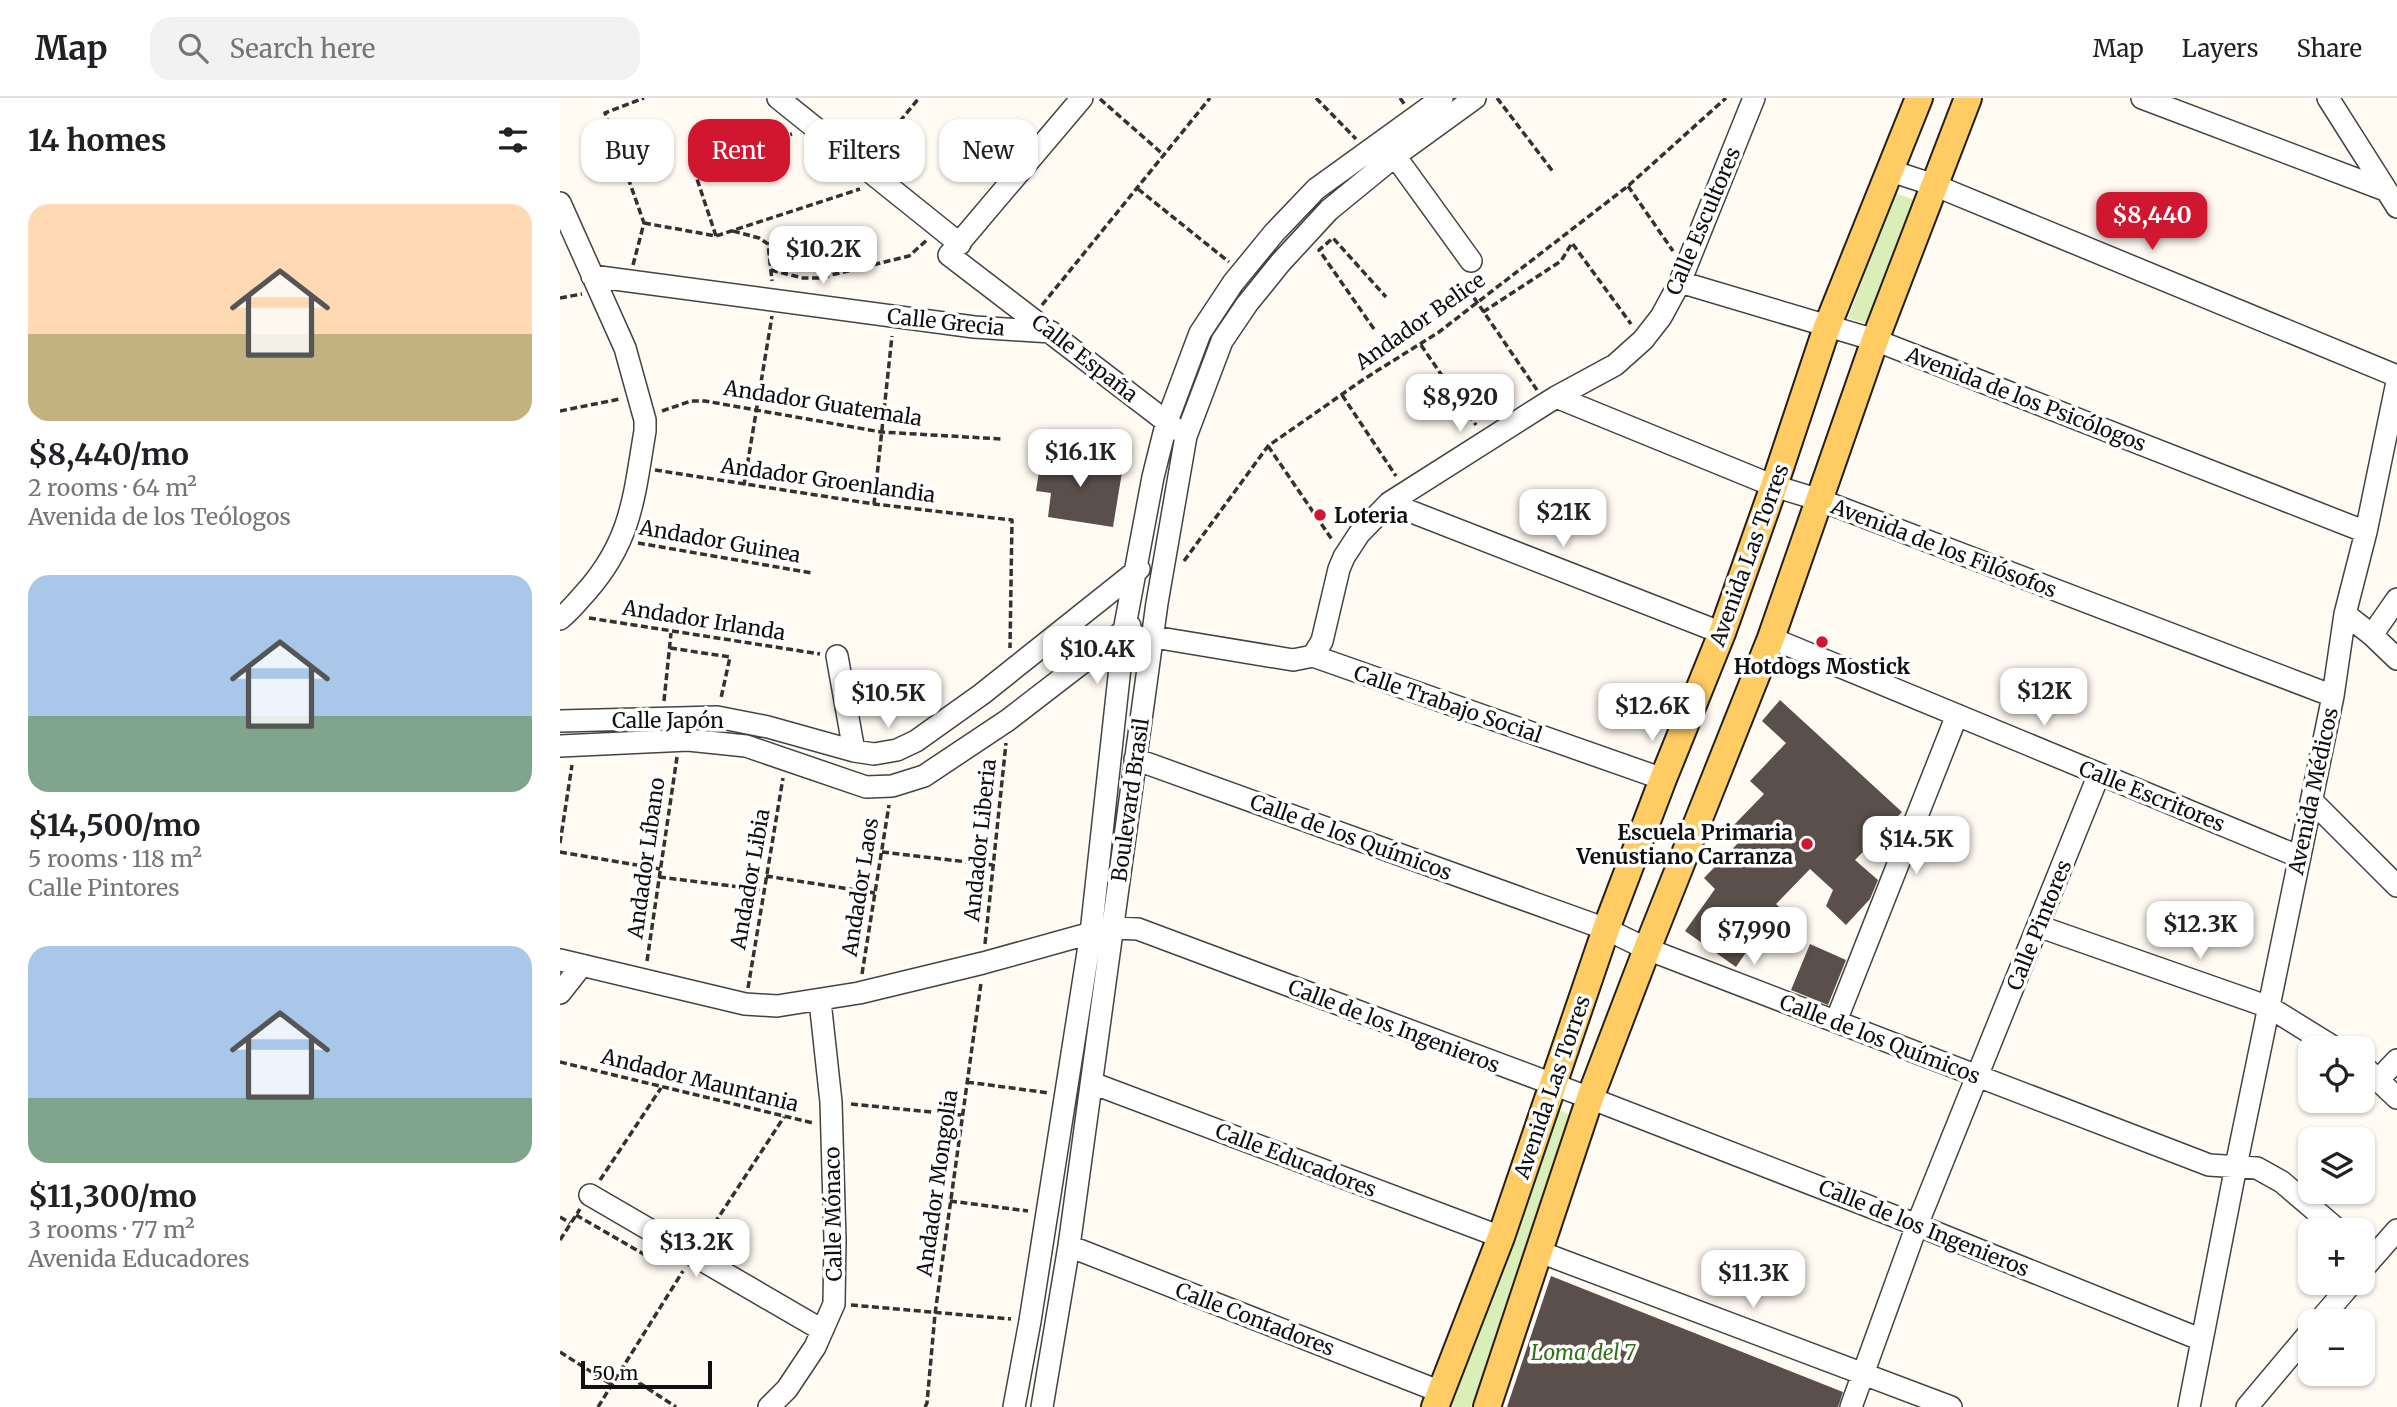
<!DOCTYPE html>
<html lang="en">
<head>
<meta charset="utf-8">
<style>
  body { margin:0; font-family:Merriweather,serif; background:#f2f2f2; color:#202124; height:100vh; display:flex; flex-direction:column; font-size:26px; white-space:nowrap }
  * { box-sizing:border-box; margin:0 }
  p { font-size:23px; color:#757577 }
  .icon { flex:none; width:38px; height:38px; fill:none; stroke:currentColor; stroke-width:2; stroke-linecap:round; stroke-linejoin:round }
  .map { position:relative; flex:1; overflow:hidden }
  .panel { display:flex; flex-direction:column; background:#fff; width:560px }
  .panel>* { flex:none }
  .hud { position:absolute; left:21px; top:21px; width:665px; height:63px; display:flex; gap:14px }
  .tools { position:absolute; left:1738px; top:938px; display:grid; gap:14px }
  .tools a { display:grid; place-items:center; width:77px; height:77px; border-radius:14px; background:#fff; box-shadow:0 2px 5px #0004; font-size:35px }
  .scale { position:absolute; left:21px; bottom:18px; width:131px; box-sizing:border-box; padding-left:7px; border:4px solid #101010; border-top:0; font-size:19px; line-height:24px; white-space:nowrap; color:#101010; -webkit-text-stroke:5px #fff; paint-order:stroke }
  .price { position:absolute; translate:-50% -60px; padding:0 16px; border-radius:14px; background:#fff; color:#222; font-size:23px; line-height:46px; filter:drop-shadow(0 2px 4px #0008) }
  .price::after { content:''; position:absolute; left:50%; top:42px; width:21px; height:16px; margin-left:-10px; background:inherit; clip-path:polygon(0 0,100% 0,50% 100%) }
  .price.on { background:#d11630; color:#fff }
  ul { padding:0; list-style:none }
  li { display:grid; align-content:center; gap:14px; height:371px; padding:0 28px }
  li span { display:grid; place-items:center; height:217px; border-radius:21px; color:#555 }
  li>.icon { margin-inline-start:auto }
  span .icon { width:126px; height:126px; fill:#fffc; stroke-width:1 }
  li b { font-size:30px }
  h2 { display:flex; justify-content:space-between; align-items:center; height:84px; padding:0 28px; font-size:30px }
  .pill { padding:0 24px; border-radius:21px; background:#fff; box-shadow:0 2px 5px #0004; font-size:24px; line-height:63px }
  .pill.on { background:#d11630; color:#fff }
  header { display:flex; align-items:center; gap:42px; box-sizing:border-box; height:98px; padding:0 35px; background:#fff; border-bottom:2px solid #e0e0e0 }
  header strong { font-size:33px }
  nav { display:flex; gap:38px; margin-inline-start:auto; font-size:24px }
  .search { width:490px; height:63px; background:#f2f2f2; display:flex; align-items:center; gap:18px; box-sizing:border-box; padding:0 24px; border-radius:21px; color:#757577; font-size:26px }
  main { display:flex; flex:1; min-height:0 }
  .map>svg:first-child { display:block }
</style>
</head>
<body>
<header>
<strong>Map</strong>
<div class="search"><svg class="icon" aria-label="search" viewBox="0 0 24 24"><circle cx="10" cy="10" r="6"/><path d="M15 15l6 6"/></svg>Search here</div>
<nav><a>Map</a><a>Layers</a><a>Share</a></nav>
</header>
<main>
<section class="panel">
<h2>14 homes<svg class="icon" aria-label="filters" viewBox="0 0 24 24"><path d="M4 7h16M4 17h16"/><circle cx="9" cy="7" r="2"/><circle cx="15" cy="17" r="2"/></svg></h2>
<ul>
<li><span style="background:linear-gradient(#ffd9b3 60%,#c2b280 0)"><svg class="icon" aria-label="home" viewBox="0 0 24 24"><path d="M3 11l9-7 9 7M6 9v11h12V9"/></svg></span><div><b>$8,440/mo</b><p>2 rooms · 64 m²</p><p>Avenida de los Teólogos</p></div></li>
<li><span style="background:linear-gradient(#a9c7e8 65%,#7fa58c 0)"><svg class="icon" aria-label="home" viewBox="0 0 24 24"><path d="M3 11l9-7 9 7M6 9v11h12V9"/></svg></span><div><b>$14,500/mo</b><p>5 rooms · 118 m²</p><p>Calle Pintores</p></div></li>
<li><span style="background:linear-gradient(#a9c7e8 70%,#7fa58c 0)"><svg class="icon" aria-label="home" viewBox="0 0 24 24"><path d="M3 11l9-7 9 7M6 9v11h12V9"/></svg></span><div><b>$11,300/mo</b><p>3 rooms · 77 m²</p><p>Avenida Educadores</p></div></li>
</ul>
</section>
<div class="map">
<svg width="1837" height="1309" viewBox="0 0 1837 1309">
  <rect width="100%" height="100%" fill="#fffbf3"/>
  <path fill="#d9efb7" d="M1335,95l26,9 -45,125 -28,-9z
    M994,1010l24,10 -107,289h-21z"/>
  <path fill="#5a4f4b" d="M482,355l81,13 -10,61 -65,-10 3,-24 -15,-2z
    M1220,602l122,112 -47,48 23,20 -8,19 -24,26 -20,-19 7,-16 -23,-21 -34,35 25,24 -21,23 -20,-19 -24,35 -51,-36 30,-42 -11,-11 38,-39 -11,-11 33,-34 -14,-13 36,-38 -24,-22z
    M1250,846l36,16 -18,45 -37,-15z
    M991,1178l292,116 -5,15h-331z"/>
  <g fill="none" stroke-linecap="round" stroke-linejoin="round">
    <defs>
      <path id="minor" d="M218,0l182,146
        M522,0l-133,157 227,174
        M1582,0l243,92
        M1768,0l69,109
        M835,58l76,105
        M1331,73l43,14 463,191
        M0,105l65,145 20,72v11c-11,65 -13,109 -59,161 -8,9 -16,19 -26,27
        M32,178l382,51 77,5
        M1120,184l195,58 491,192
        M996,299l218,89 46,14 513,196
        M829,405l333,130
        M1785,516l27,21 25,24
        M1812,537l25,-36
        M1211,540l529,219
        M582,543l12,-4 139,23 20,-4 9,-15 17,-72 5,-12 15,-23 30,-31 167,-106 59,-32 28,-25 18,-23 19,-35 74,-184
        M277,558l17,95
        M753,558l350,123
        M0,623l157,-4 51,10 86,24 20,3 23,-4 19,-9 66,-47 157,-125
        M0,648l128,-6 58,6 120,41 26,-1 32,-10 84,-56 122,-94
        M575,661l471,170 41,20 562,216 48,3 25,14 56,48
        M1752,703l85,85
        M1478,828l231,81 66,41
        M0,862l185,44 32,2 82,-13 124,-30 108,-30 22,-5 25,1 452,169 327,127 285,115
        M0,895l22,-28
        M1276,923l121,-306
        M1802,967l35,33
        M1818,982l19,-20
        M532,985l409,154
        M30,1097l232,135
        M509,1148l372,146
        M980,1154l411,155
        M1802,1172l35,-40
        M1759,1223l33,-38
        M209,1309l18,-18 28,-42 19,-43 1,-64 -4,-138 -11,-101
        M454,1309l16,-86 61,-388 33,-302 29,-154 14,-56 33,-88 33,-50 41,-50 42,-44 126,-91
        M482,1309l27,-161 88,-643 29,-167 36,-95 25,-37 34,-42 48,-52 66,-54 80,-58
        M1291,1309l66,-182 182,-451
        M1629,1309l47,-241 97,-470 12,-82 21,-82 31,-150
        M1687,1309l63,-75"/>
      <path id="major" d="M875,1309l66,-170 105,-308 57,-150 59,-146 52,-147 53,-159 92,-229
        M927,1309l103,-309 57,-149 124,-311 104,-298 93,-242"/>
    </defs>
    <use href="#minor" stroke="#434343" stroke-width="24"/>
    <use href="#major" stroke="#212121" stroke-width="30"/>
    <path stroke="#323232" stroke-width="3.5" stroke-dasharray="7 3.5" stroke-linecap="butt" d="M756,0l40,41
      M840,0l5,7
      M937,0l57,75
      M540,1l65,57
      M313,56l46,-56
      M1068,88l45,65
      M578,91l91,73
      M84,125l72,13 144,-47
      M173,133l26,7 9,6 4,37
      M156,138l-24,-72 100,-30
      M73,167l11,-42 -39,-110 39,-15
      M211,172l32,8h16l90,-22 18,-16
      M908,191l69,101
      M0,200l22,-4
      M482,207l168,-207
      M923,214l78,-51 11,-18 59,81
      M814,231l-55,-79 14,-12 53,59
      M861,247l55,80
      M782,297l54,81
      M0,313l60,-12
      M102,313l29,-10h14l176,31 120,7
      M708,348l65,95
      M95,372l219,34 138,16 -2,128
      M184,387l28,-169
      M314,406l18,-168
      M78,445l174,30
      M624,463l84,-115 96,-67 75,-47 189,-146 98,-88
      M29,520l231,36
      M110,550l60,9 -9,41
      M104,603l7,-68
      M0,745l12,-78
      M0,754l100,17
      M322,754l111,13
      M206,778l109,17
      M99,779l105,13
      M425,846l21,-201
      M87,863l30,-204
      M302,876l27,-169
      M188,890l35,-210
      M0,964l253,61
      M407,984l82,11
      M291,1006l110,11
      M40,1082l61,-92
      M390,1103l78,10
      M16,1117l76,44 5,-7
      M0,1119l10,6
      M0,1142l20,-31
      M143,1143l81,-124
      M291,1207l160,14
      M0,1254l52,33
      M61,1273l55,36
      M38,1309l85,-136
      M365,1309l2,-4 8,-89 46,-331"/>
    <use href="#minor" stroke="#fff" stroke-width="21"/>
    <use href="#major" stroke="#ffcb63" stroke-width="26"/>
  </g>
  <g fill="#d11630" stroke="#fff" stroke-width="2.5">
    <circle cx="760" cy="417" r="7"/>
    <circle cx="1262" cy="544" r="7"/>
    <circle cx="1247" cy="746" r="7"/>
  </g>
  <g text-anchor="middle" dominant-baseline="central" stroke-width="7" stroke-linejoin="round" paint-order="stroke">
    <g font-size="21" fill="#101010" stroke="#fff">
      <text transform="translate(1143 123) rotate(-67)">Calle Escultores</text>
      <text transform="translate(860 223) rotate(-35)">Andador Belice</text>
      <text transform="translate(386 224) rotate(6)">Calle Grecia</text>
      <text transform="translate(525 260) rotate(38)">Calle España</text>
      <text transform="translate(1466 301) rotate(21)">Avenida de los Psicólogos</text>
      <text transform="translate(263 305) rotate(9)">Andador Guatemala</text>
      <text transform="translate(268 382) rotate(8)">Andador Groenlandia</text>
      <text transform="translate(160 443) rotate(10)">Andador Guinea</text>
      <text transform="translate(1384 450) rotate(21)">Avenida de los Filósofos</text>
      <text transform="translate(1189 457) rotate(-70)">Avenida Las Torres</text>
      <text transform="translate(144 522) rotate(9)">Andador Irlanda</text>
      <text transform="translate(888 606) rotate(19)">Calle Trabajo Social</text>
      <text x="108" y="622">Calle Japón</text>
      <text transform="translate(1753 693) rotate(-78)">Avenida Médicos</text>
      <text transform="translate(1592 698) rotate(22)">Calle Escritores</text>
      <text transform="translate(570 702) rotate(-82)">Boulevard Brasil</text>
      <text transform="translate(791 739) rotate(20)">Calle de los Químicos</text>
      <text transform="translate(420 742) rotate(-84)">Andador Liberia</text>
      <text transform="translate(86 760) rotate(-82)">Andador Líbano</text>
      <text transform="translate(190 781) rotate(-80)">Andador Libia</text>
      <text transform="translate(300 789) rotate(-81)">Andador Laos</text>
      <text transform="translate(1479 827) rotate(-68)">Calle Pintores</text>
      <text transform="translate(834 928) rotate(21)">Calle de los Ingenieros</text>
      <text transform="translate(1320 941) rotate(21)">Calle de los Químicos</text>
      <text transform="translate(140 982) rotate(14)">Andador Mauntania</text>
      <text transform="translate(992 989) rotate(-71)">Avenida Las Torres</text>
      <text transform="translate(736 1062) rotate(21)">Calle Educadores</text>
      <text transform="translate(377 1085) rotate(-82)">Andador Mongolia</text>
      <text transform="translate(273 1116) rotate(-91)">Calle Mónaco</text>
      <text transform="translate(1364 1130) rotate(22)">Calle de los Ingenieros</text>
      <text transform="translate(695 1221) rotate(21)">Calle Contadores</text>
    </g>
    <g font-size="21" font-weight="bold" fill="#101010" stroke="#fff" text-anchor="start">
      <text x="774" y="417">Loteria</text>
      <text x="1262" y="568" text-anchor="middle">Hotdogs Mostick</text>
      <text x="1233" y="734" text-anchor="end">Escuela Primaria<tspan x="1233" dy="24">Venustiano Carranza</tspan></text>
    </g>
    <g font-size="21" font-style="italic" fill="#327017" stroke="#fff">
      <text x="1023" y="1254">Loma del 7</text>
    </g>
  </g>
</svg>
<div class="tools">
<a><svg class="icon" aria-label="locate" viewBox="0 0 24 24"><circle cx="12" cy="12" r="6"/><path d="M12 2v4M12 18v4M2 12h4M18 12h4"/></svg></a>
<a><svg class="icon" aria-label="layers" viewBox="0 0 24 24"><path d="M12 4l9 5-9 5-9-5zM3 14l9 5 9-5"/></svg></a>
<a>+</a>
<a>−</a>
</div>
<div class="scale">50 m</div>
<b class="price on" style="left:1592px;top:154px">$8,440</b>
<b class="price" style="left:263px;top:188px">$10.2K</b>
<b class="price" style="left:900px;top:336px">$8,920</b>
<b class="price" style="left:520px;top:391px">$16.1K</b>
<b class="price" style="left:1003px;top:451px">$21K</b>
<b class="price" style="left:537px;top:588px">$10.4K</b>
<b class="price" style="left:1484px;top:630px">$12K</b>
<b class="price" style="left:328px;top:632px">$10.5K</b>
<b class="price" style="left:1092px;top:645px">$12.6K</b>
<b class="price" style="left:1356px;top:778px">$14.5K</b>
<b class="price" style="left:1640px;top:863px">$12.3K</b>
<b class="price" style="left:1194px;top:869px">$7,990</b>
<b class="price" style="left:136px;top:1181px">$13.2K</b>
<b class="price" style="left:1193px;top:1212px">$11.3K</b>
<div class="hud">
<a class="pill">Buy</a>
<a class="pill on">Rent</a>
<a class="pill">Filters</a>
<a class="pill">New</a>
</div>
</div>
</main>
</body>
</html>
